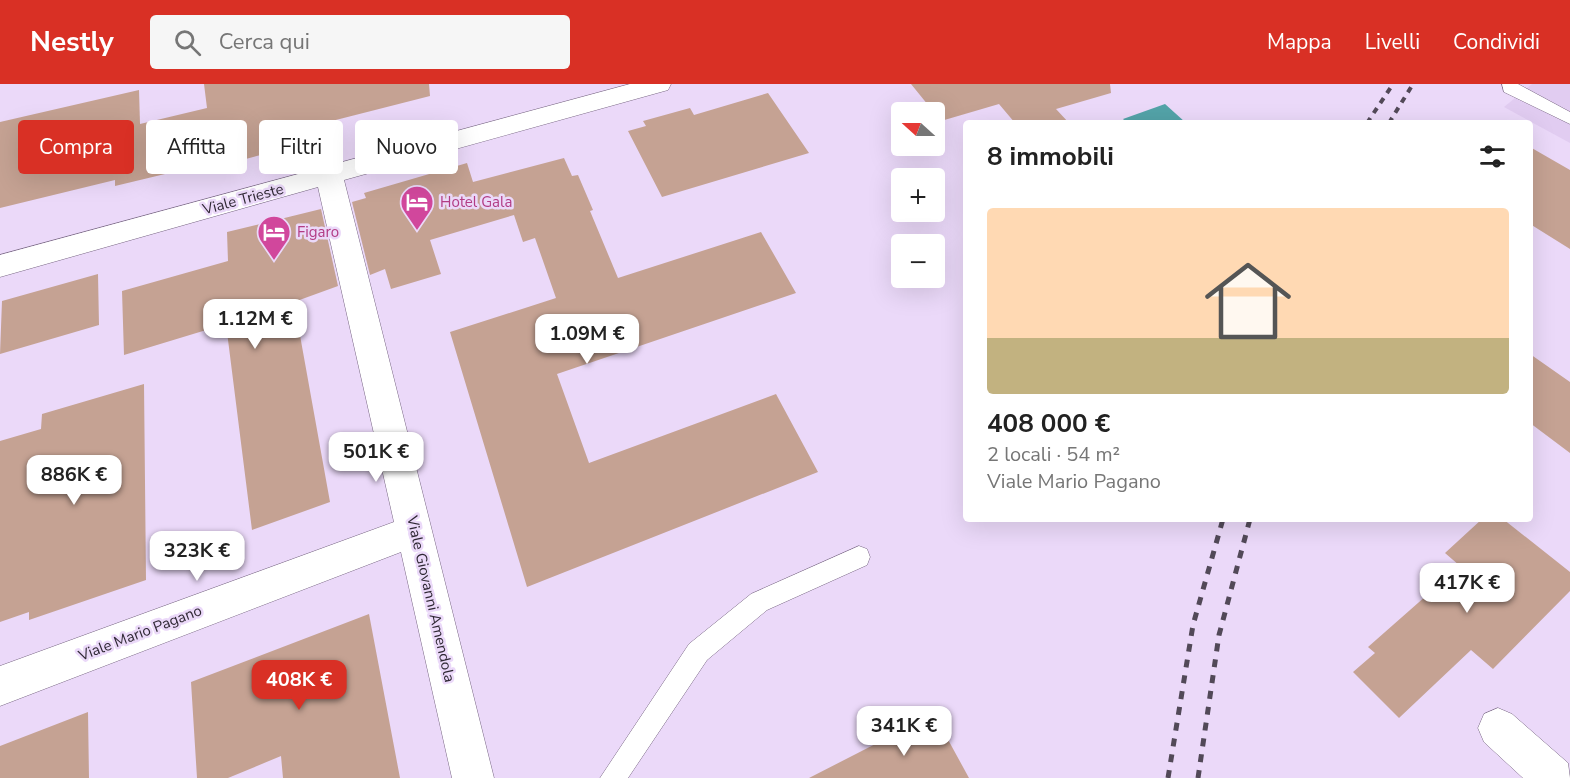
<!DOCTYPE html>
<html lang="it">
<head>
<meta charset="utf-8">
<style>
  body { margin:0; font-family:"Nunito Sans",sans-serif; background:#f6f6f6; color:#222; height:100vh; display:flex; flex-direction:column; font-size:22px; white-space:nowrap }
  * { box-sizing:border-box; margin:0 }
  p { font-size:20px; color:#767676 }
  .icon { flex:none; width:33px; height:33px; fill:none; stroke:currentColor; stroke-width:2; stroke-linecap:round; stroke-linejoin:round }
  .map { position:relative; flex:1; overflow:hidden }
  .side { position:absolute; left:963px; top:36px; width:570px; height:402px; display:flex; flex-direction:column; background:#fff; border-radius:6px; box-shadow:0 6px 24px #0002 }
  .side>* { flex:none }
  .hud { position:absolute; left:18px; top:36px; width:570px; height:54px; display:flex; gap:12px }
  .needle { width:39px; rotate:291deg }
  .buttons { position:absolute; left:891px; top:18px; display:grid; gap:12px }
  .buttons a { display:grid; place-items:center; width:54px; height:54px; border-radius:6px; background:#fff; box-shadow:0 6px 24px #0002; font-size:30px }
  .price { position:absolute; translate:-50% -51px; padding:0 14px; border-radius:12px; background:#fff; color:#222; font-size:20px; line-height:39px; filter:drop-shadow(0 2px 3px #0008) }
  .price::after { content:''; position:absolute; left:50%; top:36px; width:18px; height:14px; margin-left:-9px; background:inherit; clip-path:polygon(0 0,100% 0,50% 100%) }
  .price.current { background:#d93025; color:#fff }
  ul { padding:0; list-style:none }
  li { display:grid; align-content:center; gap:12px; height:318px; padding:0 24px }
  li+li { border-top:2px solid #e0e0e0 }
  li span { display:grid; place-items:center; height:186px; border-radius:6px; color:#555 }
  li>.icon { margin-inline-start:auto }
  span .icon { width:108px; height:108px; fill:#fffc; stroke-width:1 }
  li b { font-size:26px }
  h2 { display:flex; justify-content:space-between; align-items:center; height:72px; padding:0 24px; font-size:26px }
  .tag { padding:0 21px; border-radius:6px; background:#fff; box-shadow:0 6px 24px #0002; font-size:21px; line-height:54px }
  .tag.current { background:#d93025; color:#fff }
  header { display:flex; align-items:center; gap:36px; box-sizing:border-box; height:84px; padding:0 30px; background:#d93025; color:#fff }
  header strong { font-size:28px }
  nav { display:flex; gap:33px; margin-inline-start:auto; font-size:21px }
  .search { width:420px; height:54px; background:#f6f6f6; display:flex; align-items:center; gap:15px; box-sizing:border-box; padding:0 21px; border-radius:6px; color:#767676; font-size:22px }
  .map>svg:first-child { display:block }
</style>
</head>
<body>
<header>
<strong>Nestly</strong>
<div class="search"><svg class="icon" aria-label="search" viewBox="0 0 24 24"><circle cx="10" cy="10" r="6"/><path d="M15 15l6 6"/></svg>Cerca qui</div>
<nav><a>Mappa</a><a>Livelli</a><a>Condividi</a></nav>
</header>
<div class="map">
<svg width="1570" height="694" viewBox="0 0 1570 694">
  <rect width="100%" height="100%" fill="#ebd9f9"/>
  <path fill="#e1ccf1" d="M1532,0h38v59l-66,-36z"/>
  <path fill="#53a3a8" d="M1165,20l20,18 -58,1 -4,-4z"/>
  <path fill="#c5a293" d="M204,0h225l1,12 -106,27 4,14 -112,30 -1,-5 -100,24v-6l-115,28v-86l139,-32 1,34 67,-16z
    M911,0h199l1,9 -55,16 13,14h-54l-16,-19 -58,17z
    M768,9l41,60 -147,44 -34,-66 18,-5 -3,-5 47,-13 4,7z
    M1530,63l40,23v79l-40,-25z
    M564,74l8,18 6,-1 15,35 -3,1 28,67 143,-46 35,61 -239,81 32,89 187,-69 42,78 -291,115 -77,-255 106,-34 -21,-60 -12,4 -9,-27 -84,25 11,34 -50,15 -6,-20 -15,6 -18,-73 14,-4 -2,-5 103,-30 6,19z
    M321,125l17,77 -44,16 36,200 -78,28 -26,-206 -102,31 -2,-64 106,-30 -1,-29z
    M98,190l1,51 -99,29 2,-53z
    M1530,270l40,28v71l-40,-30z
    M144,300l2,196 -117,40v-8l-29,10v-181l41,-12 1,-15z
    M1482,435h21l67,53v19l-77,78 -22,-19 -72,68 -46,-46 22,-19 -7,-6 92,-81 -15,-13z
    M369,530l31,164h-117l-2,-22 -53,22h-31l-6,-96z
    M88,628l1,66h-89v-32z
    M934,630l35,64h-160z"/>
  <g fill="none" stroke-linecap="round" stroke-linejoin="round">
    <defs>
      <path id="lane" d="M1502,0h16l52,28v12l-66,-32z
        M859,462l8,3 3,8 -3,8 -100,45 -60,50 -79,118h-28l89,-134 62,-50z"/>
      <path id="street" d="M630,0h41l-3,6 -324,90 150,598h-42l-51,-226 -401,154v-40l394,-144 -76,-335 -318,90v-22z
        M1498,624l14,6 56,49 2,15h-47l-39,-36 -6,-14 6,-14z"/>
    </defs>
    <use href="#lane" stroke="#786783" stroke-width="1"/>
    <use href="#street" stroke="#786783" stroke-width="1"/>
    <use href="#lane" fill="#fff" fill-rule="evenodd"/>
    <use href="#street" fill="#fff" fill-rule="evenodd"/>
    <path stroke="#524958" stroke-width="4" stroke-dasharray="6 6" stroke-linecap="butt" d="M1367,39l26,-39
      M1389,39l24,-39"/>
    <path stroke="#524958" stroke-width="5" stroke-dasharray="8 8" stroke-linecap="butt" d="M1168,694l25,-153 30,-106
      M1198,694l21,-143 31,-116"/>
  </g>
  <defs>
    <symbol id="hotel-pin" viewBox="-11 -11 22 30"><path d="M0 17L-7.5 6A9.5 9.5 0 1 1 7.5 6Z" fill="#d1479c" stroke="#ebd9f9"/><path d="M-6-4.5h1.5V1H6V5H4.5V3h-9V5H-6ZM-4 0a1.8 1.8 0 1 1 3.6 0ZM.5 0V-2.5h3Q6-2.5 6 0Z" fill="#fff"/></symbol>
  </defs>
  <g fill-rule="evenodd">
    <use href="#hotel-pin" x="398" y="99" width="38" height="52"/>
    <use href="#hotel-pin" x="255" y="129" width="38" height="52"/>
  </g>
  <g text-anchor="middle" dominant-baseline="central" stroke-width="5" stroke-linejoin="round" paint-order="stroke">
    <g font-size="15" fill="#2f2834" stroke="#ebd9f9">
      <text transform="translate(243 115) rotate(-15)">Viale Trieste</text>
      <text transform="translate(431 515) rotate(77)">Viale Giovanni Amendola</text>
      <text transform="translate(140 549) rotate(-21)">Viale Mario Pagano</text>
    </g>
    <g font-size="15" fill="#b23c85" stroke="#ebd9f9" text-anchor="start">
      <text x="440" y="118">Hotel Gala</text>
      <text x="297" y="148">Figaro</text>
    </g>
  </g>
</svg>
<div class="buttons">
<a><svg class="needle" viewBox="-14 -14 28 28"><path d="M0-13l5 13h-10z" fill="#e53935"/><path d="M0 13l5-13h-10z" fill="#767676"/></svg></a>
<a>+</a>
<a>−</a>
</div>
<b class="price" style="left:255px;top:266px">1.12M €</b>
<b class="price" style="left:587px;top:281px">1.09M €</b>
<b class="price" style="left:376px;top:399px">501K €</b>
<b class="price" style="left:74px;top:422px">886K €</b>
<b class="price" style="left:197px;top:498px">323K €</b>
<b class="price" style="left:1467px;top:530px">417K €</b>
<b class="price current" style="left:299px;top:627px">408K €</b>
<b class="price" style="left:904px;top:673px">341K €</b>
<div class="hud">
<a class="tag current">Compra</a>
<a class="tag">Affitta</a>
<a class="tag">Filtri</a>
<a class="tag">Nuovo</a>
</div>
<section class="side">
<h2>8 immobili<svg class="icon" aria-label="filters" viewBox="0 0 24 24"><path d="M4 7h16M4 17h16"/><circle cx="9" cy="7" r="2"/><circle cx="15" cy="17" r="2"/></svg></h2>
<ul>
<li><span style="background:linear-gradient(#ffd9b3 70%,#c2b280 0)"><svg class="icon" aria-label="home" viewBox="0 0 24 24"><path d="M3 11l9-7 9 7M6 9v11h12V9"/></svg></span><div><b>408 000 €</b><p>2 locali · 54 m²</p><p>Viale Mario Pagano</p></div></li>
</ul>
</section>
</div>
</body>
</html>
